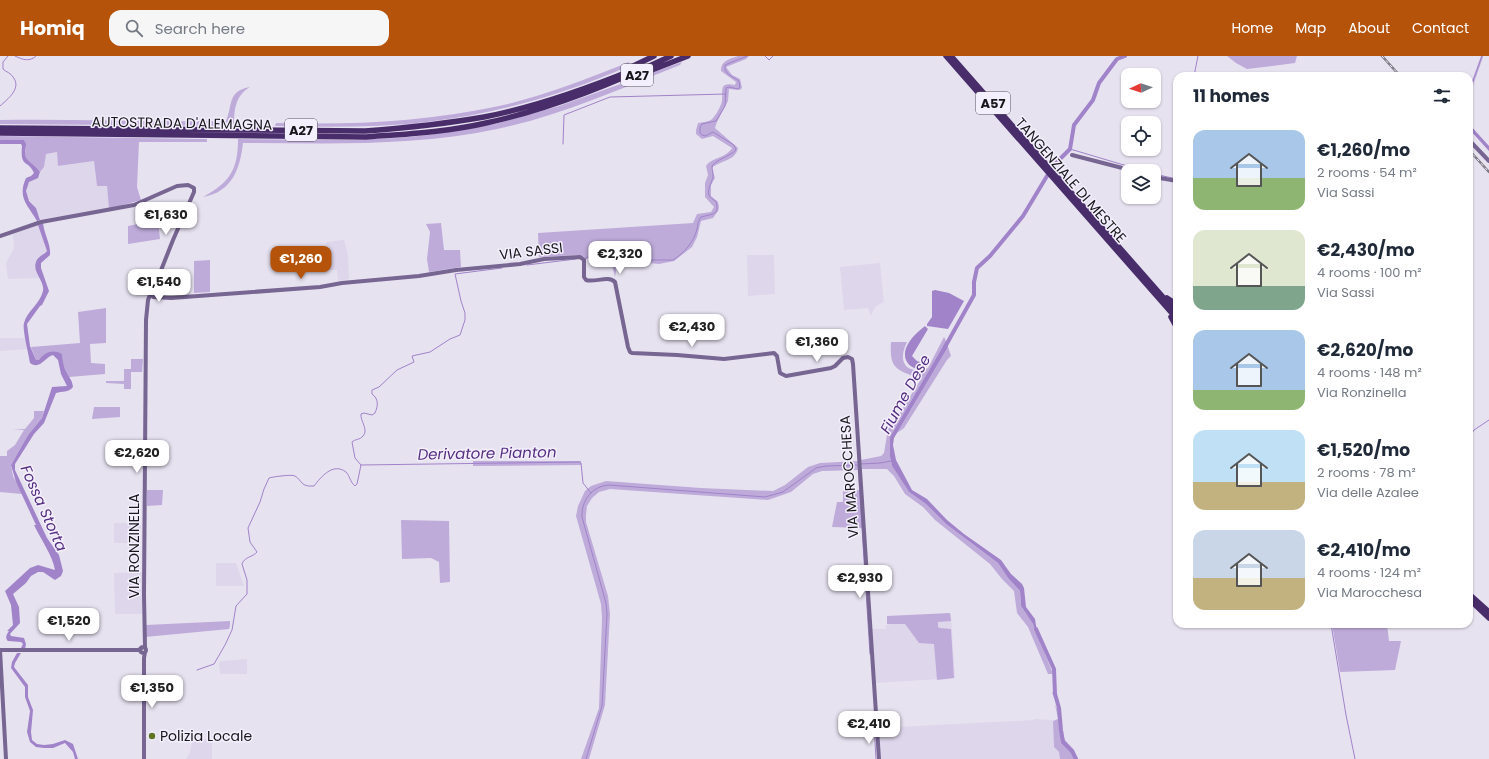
<!DOCTYPE html>
<html lang="en">
<head>
<meta charset="utf-8">
<style>
  body { margin:0; font-family:Poppins,sans-serif; background:#f6f6f7; color:#1f2937; height:100vh; display:flex; flex-direction:column; font-size:15px; white-space:nowrap }
  * { box-sizing:border-box; margin:0 }
  p { font-size:13px; color:#747a83 }
  .icon { flex:none; width:22px; height:22px; fill:none; stroke:currentColor; stroke-width:2; stroke-linecap:round; stroke-linejoin:round }
  .map { position:relative; flex:1; overflow:hidden }
  .details { position:absolute; left:1173px; top:16px; width:300px; height:556px; display:flex; flex-direction:column; background:#fff; border-radius:12px; box-shadow:0 1px 3px #0004 }
  .details>* { flex:none }
  .needle { width:26px; rotate:266deg }
  .controls { position:absolute; left:1121px; top:12px; display:grid; gap:8px }
  .controls a { display:grid; place-items:center; width:40px; height:40px; border-radius:8px; background:#fff; box-shadow:0 1px 3px #0004; font-size:20px }
  .price { position:absolute; translate:-50% -34px; padding:0 9px; border-radius:8px; background:#fff; color:#222; font-size:13px; line-height:26px; filter:drop-shadow(0 1px 2px #0008) }
  .price::after { content:''; position:absolute; left:50%; top:24px; width:12px; height:9px; margin-left:-6px; background:inherit; clip-path:polygon(0 0,100% 0,50% 100%) }
  .price.selected { background:#b45309; color:#fff }
  ul { padding:0; list-style:none }
  li { display:flex; align-items:center; gap:12px; height:100px; padding:0 20px }
  li span { display:grid; place-items:center; flex:none; width:112px; height:80px; border-radius:12px; color:#555 }
  li>.icon { margin-inline-start:auto }
  span .icon { width:48px; height:48px; fill:#fffc; stroke-width:1 }
  li b { font-size:17px }
  h2 { display:flex; justify-content:space-between; align-items:center; height:48px; padding:0 20px; font-size:17px }
  header { display:flex; align-items:center; gap:24px; box-sizing:border-box; height:56px; padding:0 20px; background:#b45309; color:#fff }
  header strong { font-size:19px }
  nav { display:flex; gap:22px; margin-inline-start:auto; font-size:14px }
  .search { width:280px; height:36px; background:#f6f6f7; display:flex; align-items:center; gap:10px; box-sizing:border-box; padding:0 14px; border-radius:12px; color:#747a83; font-size:15px }
  .map>svg:first-child { display:block }
</style>
</head>
<body>
<header>
<strong>Homiq</strong>
<div class="search"><svg class="icon" aria-label="search" viewBox="0 0 24 24"><circle cx="10" cy="10" r="6"/><path d="M15 15l6 6"/></svg>Search here</div>
<nav><a>Home</a><a>Map</a><a>About</a><a>Contact</a></nav>
</header>
<div class="map">
<svg width="1489" height="703" viewBox="0 0 1489 703">
  <rect width="100%" height="100%" fill="#e7e2f0"/>
  <path fill="#ded6eb" d="M58,96v14l36,-5 3,24 10,1 2,23 -68,11 -5,-12 -8,-9 -2,-8 1,-5 3,-5 9,-5 1,-4 4,-5 1,-13z
    M38,169l9,26 -11,12 3,15 -31,1 -2,-16 8,-15 -1,-14z
    M344,184l4,15 1,24 -11,2 -1,-11h-8l-3,-28z
    M747,199h27l1,39 -27,2z
    M880,207l4,41 -1,-2 -8,5 -4,9 -3,-8 -24,2 -4,-43z
    M136,215v2l16,2 -5,21 -13,-5 -3,-8 1,-11z
    M0,282h26l2,11 -28,2z
    M114,467h27v20h-27z
    M216,507h20l8,23h-28z
    M143,516l-1,42h-27l-1,-41z
    M951,558l4,64 -79,5 -4,-54h14v-4l5,-1v-5z
    M247,603v15h-27l-1,-11 2,-2z
    M1034,663l19,1 1,27 5,5 1,7h-180l-2,-31 156,-8z
    M193,683h19v20h-26l4,-7z"/>
  <path fill="#beabda" d="M738,0h11l-3,3 -20,8 6,8 8,4 2,9 -2,2 -11,-1 -1,12 -11,21 -2,6 23,20c-3,14 -18,12 -26,20l3,10 -4,7v11l7,6 1,5 -1,4 -5,7 -12,3 -4,16 -5,10 -18,14 -15,3 -41,-4 -3,17 -5,-20 -12,-2 -14,5 -5,-5 -40,2 -1,-24 155,-10 4,-9 14,-2 3,-5 -9,-10v-14l3,-8 -2,-9c6,-9 19,-7 26,-18l-19,-12 -11,3 -6,-5v-4l2,-7c4,-1 9,-1 13,-3 4,-3 11,-15 11,-20 1,-11 -3,-18 13,-15l1,-3 -15,-11c-1,-10 9,-12 17,-15z
    M1227,0h70l-2,7 -48,6 -11,-6z
    M1481,0h2v1l-14,40v-8z
    M629,6l1,4h-1c-64,28 -132,48 -202,56 -50,6 -101,5 -152,4l1,-3c77,2 148,-1 223,-17 45,-10 88,-27 130,-44z
    M682,6l-2,3c-60,24 -120,51 -183,64 -84,18 -169,14 -254,14 -3,26 -11,49 -40,54 27,-15 35,-27 35,-58l116,1 43,-2 32,-3 66,-11 64,-18z
    M250,31c-15,9 -16,23 -16,39l-234,-2v-4c75,-1 150,2 226,1 7,-16 1,-30 24,-34z
    M0,80l207,3v3h-68l-2,45 4,13 -32,9 -2,-23h-10l-3,-25 -36,5 -1,-14 -11,2 -2,13 -4,5c-4,-8 -12,-9 -15,-14 -1,-4 1,-7 1,-11 0,-2 -1,-4 -2,-7h-24z
    M158,164l2,19 -32,5v-18z
    M441,167l3,27h16l1,17 -32,5 -2,-13 3,-27 -4,-8z
    M210,204v32l-16,1v-32z
    M106,252v35l-16,1 1,19 14,1v10l-36,3 -6,-12 -1,-11 -5,-2 -18,8h-3l-5,-13 49,-4 -2,-31z
    M944,281l2,4 -56,96v20l2,9 17,26 17,12 20,20 52,39 10,15 12,13 1,15 12,18 19,47v20l3,9 -3,-7v-19h-4l-20,-47 -11,-14 -3,-22 -12,-12 -12,-15 -55,-44 -12,-13 -18,-13 -11,-18 -7,-7h-25l-1,-9 20,-4 3,-3 4,-24 10,-13 23,-37c-23,-9 -32,-8 -30,-37h16c-10,20 -1,33 21,26z
    M948,291l3,9 -4,4 -43,68 -7,5z
    M131,303h12l-1,13h-11v17h-7v-5l-18,-1v-2h18v-12h7z
    M94,351h26v10l-28,2z
    M34,355h10l-2,7 -14,17 -17,30 2,11 9,18 -22,-2v-36h7v-5l8,-6 9,-15 -11,-1h12l9,-11z
    M473,405h108v4l-108,1z
    M858,405l1,9 -37,1 -9,3 -22,18 -23,8 -158,-11 -11,3 -7,6 -5,8 -1,9v7l22,74 2,18 -5,91 -16,54h-8l18,-51 3,-90 -1,-14 -25,-88 2,-10 7,-15 6,-5 15,-5 95,7 72,3 12,-6 23,-18 12,-4z
    M147,434h16l-1,15 -15,1z
    M860,434l2,38 -30,-1 5,-25h6v-11z
    M401,464l48,1 1,61 -10,1 -1,-21 -8,-4 -29,1z
    M950,557l1,8 -13,1v5l2,1 11,1 3,49 -17,2 -3,-36 -15,-1 -14,-19h-18v-8z
    M230,565v5l-1,3 -84,8 1,-12z
    M1332,568h55l2,17h12l-6,29 -55,2z
    M1055,648l6,14 1,14 3,8 9,10 4,9h-18l-1,-7 -5,-5 -1,-26 5,-2z"/>
  <path fill="#a083c9" d="M1469,68l20,22v5l-20,-22z
    M0,84h24l2,4c0,3 -1,7 -1,10 0,8 10,9 15,18l-2,6 -9,4 -3,9 3,10 7,7 4,12 -3,1c-9,-16 -20,-23 -11,-43l5,-2 3,-3c-6,-14 -14,-4 -12,-27l-1,-2h-21z
    M43,167c1,11 8,21 7,32l-9,8v5l8,23 -7,14 -2,1 -13,18 3,22 6,14h3c6,-8 14,-11 23,-6 1,6 1,12 4,17 3,7 6,8 7,16 -5,6 -11,4 -17,6l-12,30 -10,11 -19,30v6l32,68 12,17 4,16 -2,5 -6,4 -12,-8h-5l-7,4 -5,7 -13,11 6,13 1,16 -10,11 1,2 13,2 2,6 -1,5 -4,-1 2,-4 -2,-2 -13,-1c-3,-3 -2,-6 1,-10h-2l6,-6 -2,-20 -6,-14 25,-23 8,-3 17,5c-3,-16 -14,-30 -21,-45h2l-20,-43 -5,-17 17,-30 14,-17 10,-31 15,-1 -6,-12 -3,-14 -5,-5c-9,3 -13,15 -23,8 -1,-8 -8,-34 -6,-40 3,-12 16,-19 19,-32 2,-10 -11,-19 -7,-29 2,-6 8,-7 11,-11l-9,-26z
    M935,234l14,3 15,8 -16,28 -21,-3v-2l5,-7v-26z
    M925,270l3,3 -16,27 5,5 6,2 1,-2h4l1,2c-7,17 -48,-4 -4,-37z
    M946,285l2,6 -54,91 -1,7 3,15 16,30 15,9 20,21 17,14 37,26 10,14 11,10 2,4 2,19 9,12 3,19 -5,-14 -12,-18 -1,-15 -12,-13 -10,-15 -52,-39 -20,-20 -17,-12 -17,-26 -2,-9v-20z
    M17,597h4l-6,10 -1,4 14,18v12l5,13 -2,22 1,8 5,4 7,1 9,-1 12,-4 8,4 5,15h-3l-2,-7 -8,-9 -12,5h-9l-8,-1 -6,-5 -3,-10 3,-21 -5,-14v-10l-14,-19 1,-6z"/>
  <g fill="none" stroke-linecap="round" stroke-linejoin="round">
    <path stroke="#a083c9" stroke-width="1" d="M15,0c8,4 15,6 21,0
      M765,0l4,4 4,-4
      M1194,20l4,-20
      M1469,36l13,-36
      M0,50c8,-7 22,-18 13,-29 -2,-4 -7,-5 -10,-8v-7l5,-6
      M563,88l1,-29 46,-18 116,-3
      M1070,93l74,22
      M1154,118l23,5
      M585,203l4,-3 10,-3 14,3h18l21,4h21c11,-7 21,-18 24,-31 1,-5 1,-8 4,-12l12,-3 4,-3v-5l-1,-5c-15,-6 -3,-17 -3,-26 0,-2 -1,-6 -1,-9 5,-7 17,-9 24,-16l-2,-5 -21,-13 -8,4 -3,-1 -2,-2v-6l2,-3 14,-3 9,-15 1,-18 3,-1 9,2 2,-2 -1,-6 -11,-7 -3,-4v-5l22,-9
      M527,209l49,-6
      M1469,382l5,-8 15,-10
      M860,408l20,-1 11,-2
      M361,409l218,-3 2,1 2,20 8,10
      M858,409l12,189
      M1331,568l15,91 9,44
      M197,614l17,-6 11,-19 7,-15 4,-24 11,-12v-14l-5,-16c2,-7 11,-7 15,-12l-7,-10 -2,-14 12,-26 4,-13 5,-11c3,-1 23,-4 26,-2 8,5 5,11 19,10 7,-9 19,-24 32,-14 4,4 4,10 9,14l2,-2 4,-19 -6,-7 -3,-16c3,-3 8,-2 11,-6 6,-6 -3,-15 -2,-22l3,-1 8,2 3,-2c3,-7 4,-14 -3,-19v-4l7,-3 18,-17 17,-8 -2,-6 18,-4 20,-13 10,-4 5,-15v-7l-4,-12 -6,-27 47,-6
      M874,669l2,34
      M586,703l16,-53 5,-92 -1,-11 -24,-86c-1,-16 10,-31 27,-32l156,12 18,-5 33,-24 10,-2 31,-1"/>
    <path stroke="#a083c9" stroke-width="4" d="M945,291l29,-52v-13l3,-14 13,-12 33,-40 30,-50 17,-17 4,-24 19,-25 6,-17 18,-24 8,-3
      M1036,573l18,40 1,25 4,14 2,22 2,12 9,9 4,8"/>
    <path stroke="#776592" stroke-width="4" d="M1469,84l20,21
      M1072,99l62,16
      M1154,121l23,4
      M0,180l41,-14 93,-17 43,-19 11,-1 6,3v4l-21,48 -21,53
      M153,241l18,1 149,-11 22,-4 77,-7 37,-6 64,-6 24,-5 36,-2 4,3v17l2,3c9,3 22,-5 29,2l13,65 2,5 2,1 45,2 47,4 50,-6 3,3 3,17 6,3 45,-8 4,-2 8,-8 5,-1 4,2 1,5 26,395
      M140 594a3 3 0 1 1 6 0a3 3 0 1 1-6 0Z
      M145,592l-1,-53 2,-275 2,-20 2,-5
      M0,594l6,109
      M1,594h137l3,-1
      M144,703v-101l1,-6"/>
    <path stroke="#492d6b" stroke-width="5.5" d="M946,0l231,263
      M951,0l226,257
      M629,12l25,-12
      M639,19l49,-19
      M0,72l365,3c40,-3 79,-7 119,-14 52,-10 102,-28 151,-48
      M0,77l366,4c40,-3 81,-5 120,-14 65,-14 126,-39 185,-67
      M1167,242l9,6
      M1171,261l6,11
      M1469,538l20,18
      M1469,543l20,19"/>
    <defs>
      <path id="rail" d="M1382,0l18,20
        M1469,94l20,22"/>
    </defs>
    <use href="#rail" stroke="#7d7a83" stroke-width="2.5"/>
    <use href="#rail" stroke="#f4effd" stroke-width="1" stroke-dasharray="3" stroke-linecap="butt"/>
  </g>
  <circle fill="#5f7424" stroke="#f4effd" stroke-width="1.5" cx="152" cy="680" r="4"/>
  <g text-anchor="middle" dominant-baseline="central" stroke-width="3" stroke-linejoin="round" paint-order="stroke">
    <g fill="#f4effd" stroke="#59575e" stroke-width="1">
      <rect x="621" y="8" width="32" height="22" rx="3"/>
      <rect x="976" y="36" width="34" height="22" rx="3"/>
      <rect x="285" y="63" width="32" height="22" rx="3"/>
    </g>
    <g font-size="13" font-weight="bold" fill="#17161a">
      <text x="637" y="19">A27</text>
      <text x="993" y="47">A57</text>
      <text x="301" y="74">A27</text>
    </g>
    <g font-size="14" fill="#17161a" stroke="#f4effd">
      <text transform="translate(182 67) rotate(1)">AUTOSTRADA D'ALEMAGNA</text>
      <text transform="translate(1071 124) rotate(49)">TANGENZIALE DI MESTRE</text>
      <text transform="translate(531 195) rotate(-7)">VIA SASSI</text>
      <text transform="translate(849 421) rotate(-94)">VIA MAROCCHESA</text>
      <text transform="translate(134 490) rotate(-90)">VIA RONZINELLA</text>
    </g>
    <g font-size="14" fill="#17161a" stroke="#f4effd" text-anchor="start">
      <text x="160" y="680">Polizia Locale</text>
    </g>
    <g font-size="15" font-style="italic" fill="#542d80" stroke="#f4effd">
      <text transform="translate(905 338) rotate(-61)">Fiume Dese</text>
      <text transform="translate(487 397) rotate(-1)">Derivatore Pianton</text>
      <text transform="translate(44 452) rotate(66)">Fossa Storta</text>
    </g>
  </g>
</svg>
<div class="controls">
<a><svg class="needle" viewBox="-14 -14 28 28"><path d="M0-13l5 13h-10z" fill="#e53935"/><path d="M0 13l5-13h-10z" fill="#747a83"/></svg></a>
<a><svg class="icon" aria-label="locate" viewBox="0 0 24 24"><circle cx="12" cy="12" r="6"/><path d="M12 2v4M12 18v4M2 12h4M18 12h4"/></svg></a>
<a><svg class="icon" aria-label="layers" viewBox="0 0 24 24"><path d="M12 4l9 5-9 5-9-5zM3 14l9 5 9-5"/></svg></a>
</div>
<b class="price" style="left:166px;top:180px">€1,630</b>
<b class="price" style="left:620px;top:219px">€2,320</b>
<b class="price selected" style="left:301px;top:224px">€1,260</b>
<b class="price" style="left:159px;top:247px">€1,540</b>
<b class="price" style="left:692px;top:292px">€2,430</b>
<b class="price" style="left:817px;top:307px">€1,360</b>
<b class="price" style="left:137px;top:418px">€2,620</b>
<b class="price" style="left:860px;top:543px">€2,930</b>
<b class="price" style="left:69px;top:586px">€1,520</b>
<b class="price" style="left:152px;top:653px">€1,350</b>
<b class="price" style="left:869px;top:689px">€2,410</b>
<section class="details">
<h2>11 homes<svg class="icon" aria-label="filters" viewBox="0 0 24 24"><path d="M4 7h16M4 17h16"/><circle cx="9" cy="7" r="2"/><circle cx="15" cy="17" r="2"/></svg></h2>
<ul>
<li><span style="background:linear-gradient(#a9c7e8 60%,#8fb573 0)"><svg class="icon" aria-label="home" viewBox="0 0 24 24"><path d="M3 11l9-7 9 7M6 9v11h12V9"/></svg></span><div><b>€1,260/mo</b><p>2 rooms · 54 m²</p><p>Via Sassi</p></div></li>
<li><span style="background:linear-gradient(#dfe7d0 70%,#7fa58c 0)"><svg class="icon" aria-label="home" viewBox="0 0 24 24"><path d="M3 11l9-7 9 7M6 9v11h12V9"/></svg></span><div><b>€2,430/mo</b><p>4 rooms · 100 m²</p><p>Via Sassi</p></div></li>
<li><span style="background:linear-gradient(#a9c7e8 75%,#8fb573 0)"><svg class="icon" aria-label="home" viewBox="0 0 24 24"><path d="M3 11l9-7 9 7M6 9v11h12V9"/></svg></span><div><b>€2,620/mo</b><p>4 rooms · 148 m²</p><p>Via Ronzinella</p></div></li>
<li><span style="background:linear-gradient(#bfe0f5 65%,#c2b280 0)"><svg class="icon" aria-label="home" viewBox="0 0 24 24"><path d="M3 11l9-7 9 7M6 9v11h12V9"/></svg></span><div><b>€1,520/mo</b><p>2 rooms · 78 m²</p><p>Via delle Azalee</p></div></li>
<li><span style="background:linear-gradient(#c9d6e8 60%,#c2b280 0)"><svg class="icon" aria-label="home" viewBox="0 0 24 24"><path d="M3 11l9-7 9 7M6 9v11h12V9"/></svg></span><div><b>€2,410/mo</b><p>4 rooms · 124 m²</p><p>Via Marocchesa</p></div></li>
</ul>
</section>
</div>
</body>
</html>
